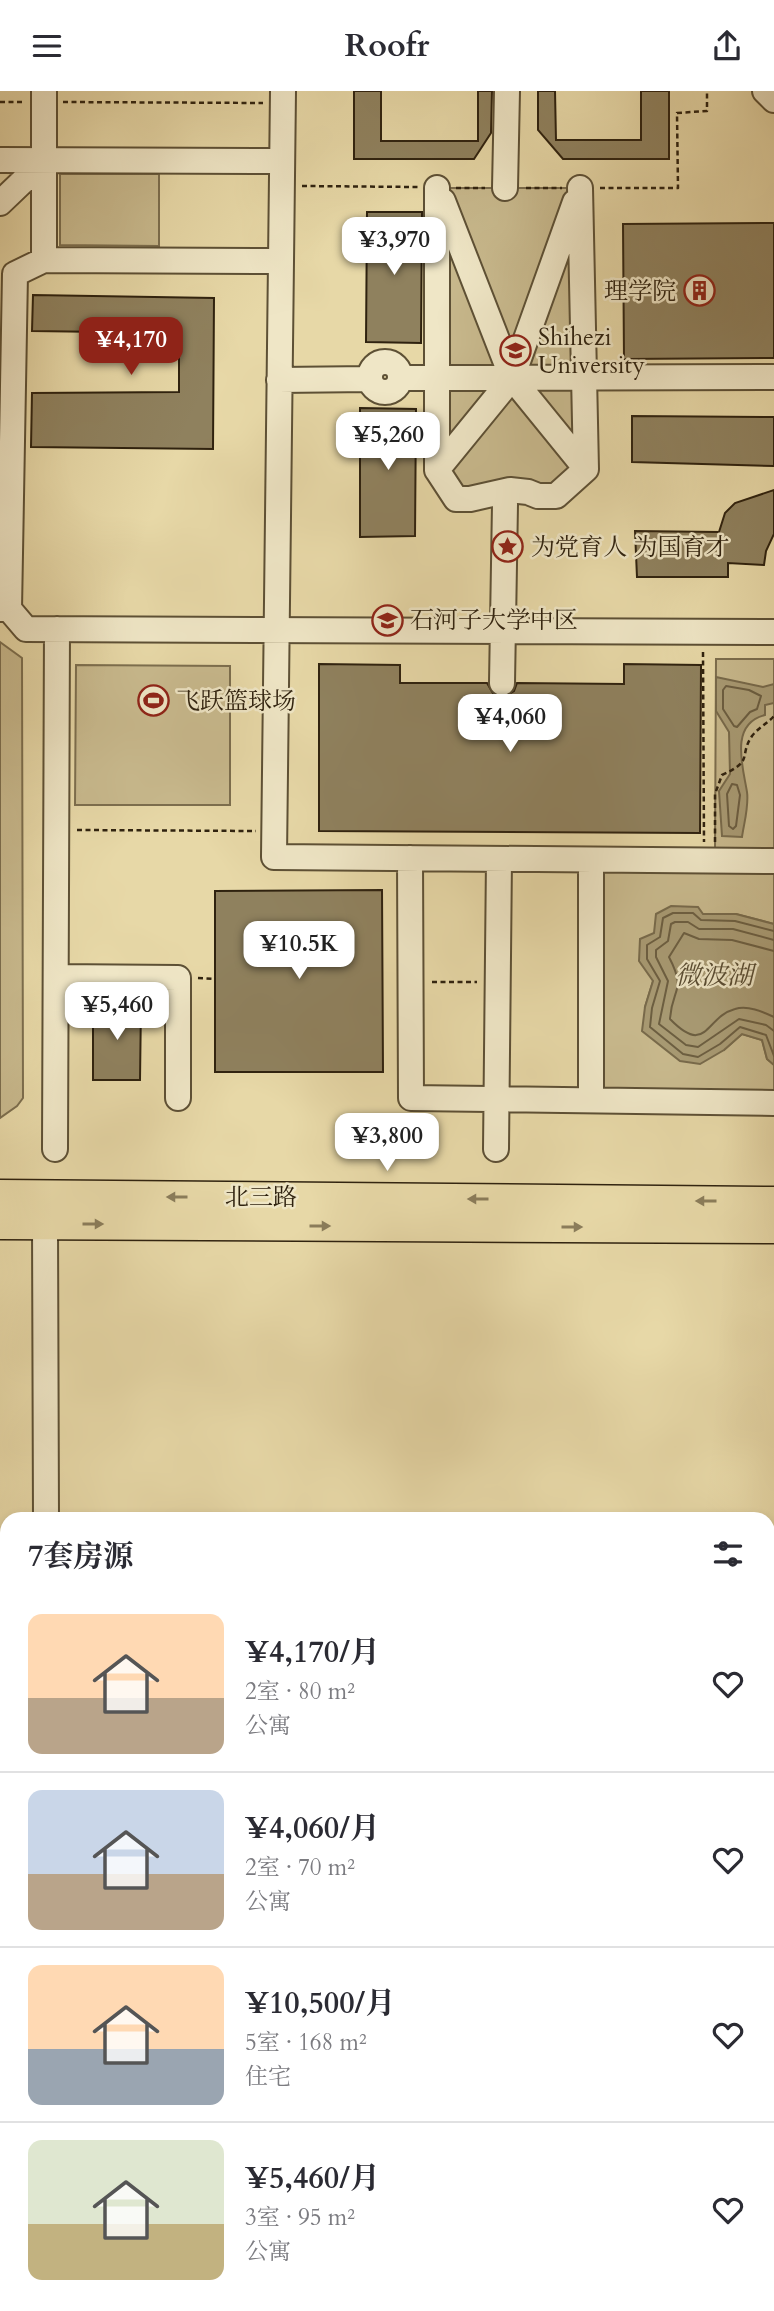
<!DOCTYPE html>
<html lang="zh">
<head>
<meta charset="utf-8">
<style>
  body { margin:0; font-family:Cardo,"Noto Serif SC",serif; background:#f7f7f7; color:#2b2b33; height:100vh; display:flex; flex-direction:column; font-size:26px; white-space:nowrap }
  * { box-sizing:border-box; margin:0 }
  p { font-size:23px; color:#7c7c81 }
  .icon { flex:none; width:38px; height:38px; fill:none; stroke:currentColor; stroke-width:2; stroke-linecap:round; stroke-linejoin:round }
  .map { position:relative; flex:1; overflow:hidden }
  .details { position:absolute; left:0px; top:1421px; width:775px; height:800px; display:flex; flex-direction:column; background:#fff; border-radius:21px 21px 0 0; box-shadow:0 4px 10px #0003 }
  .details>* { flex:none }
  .price { position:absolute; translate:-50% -60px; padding:0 16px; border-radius:14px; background:#fff; color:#222; font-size:23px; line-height:46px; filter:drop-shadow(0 2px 4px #0008) }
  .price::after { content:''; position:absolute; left:50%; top:42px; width:21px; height:16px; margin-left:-10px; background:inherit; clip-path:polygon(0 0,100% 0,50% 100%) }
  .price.selected { background:#8f2418; color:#fff }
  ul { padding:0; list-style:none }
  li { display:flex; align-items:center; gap:21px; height:175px; padding:0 28px }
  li+li { border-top:2px solid #e1e1e2 }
  li span { display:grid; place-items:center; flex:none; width:196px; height:140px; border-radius:14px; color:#555 }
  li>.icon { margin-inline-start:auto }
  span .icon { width:84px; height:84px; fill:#fffc; stroke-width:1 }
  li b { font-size:30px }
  h2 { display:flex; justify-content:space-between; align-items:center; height:84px; padding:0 28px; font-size:30px }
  header { display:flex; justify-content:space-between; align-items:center; height:91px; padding:0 28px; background:#fff; font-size:32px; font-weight:600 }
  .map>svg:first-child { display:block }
</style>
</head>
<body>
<header><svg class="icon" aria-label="menu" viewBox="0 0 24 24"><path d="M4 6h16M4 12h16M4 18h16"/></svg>Roofr<svg class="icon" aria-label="share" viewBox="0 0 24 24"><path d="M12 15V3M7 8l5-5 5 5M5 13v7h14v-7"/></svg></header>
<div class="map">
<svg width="774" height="2220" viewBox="0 0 774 2220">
  <rect width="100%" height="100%" fill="#e7d8a7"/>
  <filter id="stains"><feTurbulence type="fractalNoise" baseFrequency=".00286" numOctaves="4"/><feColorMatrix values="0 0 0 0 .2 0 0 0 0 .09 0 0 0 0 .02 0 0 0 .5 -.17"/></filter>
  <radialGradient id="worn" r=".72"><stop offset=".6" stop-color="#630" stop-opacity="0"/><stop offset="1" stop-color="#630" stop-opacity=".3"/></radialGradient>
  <path fill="#c8b98d" stroke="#7c6e4e" stroke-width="2" d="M60,83h99v72l-99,-1z
    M437,97h143l6,281 -34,21 -96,9 -19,-29z
    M0,551l22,16 1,440 -6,8 -17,12z
    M716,568h58v191h-59z
    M76,574l154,1v139h-155z
    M603,780h171v53l-38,-10h-33l-50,67 -8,26 79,43 18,-16 20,6 5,19 7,6v29l-172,-4z
    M0,2064h7v92l-7,-1z
    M153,2214h194v6h-193z"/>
  <path fill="#a89a73" stroke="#786a4b" stroke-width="2" d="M716,586l47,10 11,-3v19l-9,2v10c-36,9 -22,52 -18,77 2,14 -3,31 -5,45l-20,-1 -3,-45 11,-17 -1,-42 -13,-21z
    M671,815l27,1 5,7h33l38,10v141l-7,-6 -5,-19 -20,-6 -18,16 -24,14 -20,-3 -38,-30 3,-24 8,-26 -14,-20 1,-22 14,-6 2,-19z"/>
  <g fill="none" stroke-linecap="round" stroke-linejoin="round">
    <path stroke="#6c5e41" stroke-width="2" d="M726,595l23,4 12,6 -4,13 -7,3 -13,15 -3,-1 -11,-17v-19z
      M732,693l5,1 3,10 -4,31 -3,3 -4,-3 -2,-32z
      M774,840l-39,-10 -34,-1 -8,-7h-20l-10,5 -3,19 -13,8v14l13,22 -8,27 -2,19 33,27 15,3 22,-13 20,-17 26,8 8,21
      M774,849l-41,-11h-34l-11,-7h-13l-4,2 -3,17 -12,9v7l12,24 -9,43 27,21 12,2 41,-28 27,6 8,6
      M774,860l-42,-11 -33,-1 -15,-6 -15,24c18,35 3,30 1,62 37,38 35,-2 65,-10 13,-4 28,3 39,8"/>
  </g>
  <path fill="#8f815e" stroke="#2f220f" stroke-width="2" d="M354,0h27v50h97v-50h14l-1,42 -17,26h-120z
    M538,0h17l1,49h85v-49h28v68h-106l-25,-29z
    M367,121h55l-1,131 -55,-1z
    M774,132v135l-150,1 -1,-135z
    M33,204l181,3 -1,151 -182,-2 1,-54 147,-1v-59l-147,-2z
    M360,317l56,1 -1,127 -55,1z
    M632,325l142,1v49l-142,-4z
    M774,399v44l-8,17 -2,14 -36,-2v14h-91l-2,-46 84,1 6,-19 10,-10z
    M319,573l81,1v18h87l7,12 8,3 12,-7 3,-8 107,1v-20l77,1 -1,168 -381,-2z
    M382,799l1,182h-168v-181z
    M93,913h48l-1,76h-47z"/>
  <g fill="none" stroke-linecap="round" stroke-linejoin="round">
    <defs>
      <path id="minor" d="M283,0l-9,766 500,4
        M765,0l9,9
        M0,69l282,1
        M437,97v282l19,29h14l40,-9 18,2 10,4h18l30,-27 -6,-281
        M505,97l2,-97
        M443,110l69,177 74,91
        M0,112l45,-43
        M44,169v-169
        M370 286a15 15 0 1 1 30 0a15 15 0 1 1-30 0Z
        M401,287l373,-1
        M279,289l91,-1
        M437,379l75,-92 63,-176
        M0,518h9l17,20 748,3
        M9,518l6,-335 29,-14 237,1
        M502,592l3,-179
        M410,767l1,240 363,5
        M56,886l122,1v120
        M591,1009v-240
        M55,1058l2,-520
        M496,1058l3,-290
        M45,1133l1,295
        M0,1684l7,-6
        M0,2043h7
        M0,2207l7,2
        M23,2214l14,6
        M82,2220l17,-6"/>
      <path id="major" d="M0,1104l774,7
        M0,1133l774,4"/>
    </defs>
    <use href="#minor" stroke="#5d5035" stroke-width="28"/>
    <use href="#major" stroke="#2f220f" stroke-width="33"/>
    <path stroke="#2f220f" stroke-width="2.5" stroke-dasharray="5 3.5" stroke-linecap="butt" d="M0,11h25
      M63,11l200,1
      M302,95l116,1
      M456,97h29
      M526,97h36
      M600,97h78l-1,-75 30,-2v-20
      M703,561l1,190
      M77,739l179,1
      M715,751v-48l7,-19c33,-15 16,-18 30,-39 6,-8 16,-13 22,-20
      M198,887l17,1
      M432,891h45"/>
    <use href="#minor" stroke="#efe6c6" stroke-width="24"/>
    <use href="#major" stroke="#e7d8a7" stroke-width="30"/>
  </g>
  <defs><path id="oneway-solid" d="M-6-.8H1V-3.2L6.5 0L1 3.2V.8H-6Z" transform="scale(1.75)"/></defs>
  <g fill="#8b7d5b">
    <use href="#oneway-solid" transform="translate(177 1106) rotate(-180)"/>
    <use href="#oneway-solid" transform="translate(478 1108) rotate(-180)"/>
    <use href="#oneway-solid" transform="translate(706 1110) rotate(-180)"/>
    <use href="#oneway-solid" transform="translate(93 1133)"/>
    <use href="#oneway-solid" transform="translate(320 1135)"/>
    <use href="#oneway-solid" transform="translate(572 1136)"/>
  </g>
  <defs>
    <symbol id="building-ring" viewBox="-11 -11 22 22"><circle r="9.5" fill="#efe6c6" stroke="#8f2418" stroke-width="1.5"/><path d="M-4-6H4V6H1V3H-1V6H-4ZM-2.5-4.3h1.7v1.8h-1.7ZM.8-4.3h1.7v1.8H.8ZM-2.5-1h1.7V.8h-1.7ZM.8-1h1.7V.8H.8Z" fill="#8f2418"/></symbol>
    <symbol id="university-ring" viewBox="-11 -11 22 22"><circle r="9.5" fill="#efe6c6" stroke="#8f2418" stroke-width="1.5"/><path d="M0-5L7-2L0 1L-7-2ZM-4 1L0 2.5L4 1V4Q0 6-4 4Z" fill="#8f2418"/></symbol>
    <symbol id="sight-ring" viewBox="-11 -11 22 22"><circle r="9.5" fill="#efe6c6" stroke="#8f2418" stroke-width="1.5"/><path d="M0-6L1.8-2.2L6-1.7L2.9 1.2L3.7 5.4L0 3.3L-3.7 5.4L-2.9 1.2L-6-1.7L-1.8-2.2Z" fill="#8f2418"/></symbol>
    <symbol id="stadium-ring" viewBox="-11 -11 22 22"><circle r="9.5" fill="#efe6c6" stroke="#8f2418" stroke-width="1.5"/><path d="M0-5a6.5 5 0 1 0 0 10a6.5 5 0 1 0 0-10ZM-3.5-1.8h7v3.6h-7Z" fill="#8f2418"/></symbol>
  </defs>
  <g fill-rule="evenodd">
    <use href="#building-ring" x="682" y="182" width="35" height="35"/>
    <use href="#university-ring" x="498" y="242" width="35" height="35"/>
    <use href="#sight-ring" x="490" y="438" width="35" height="35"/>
    <use href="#university-ring" x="370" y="512" width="35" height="35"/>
    <use href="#stadium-ring" x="136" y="592" width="35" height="35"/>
  </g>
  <g text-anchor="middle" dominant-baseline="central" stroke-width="5" stroke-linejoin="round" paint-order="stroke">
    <g font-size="24" fill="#2f220f" stroke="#efe6c6" text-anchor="start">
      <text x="676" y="200" text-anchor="end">理学院</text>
      <text x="538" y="246">Shihezi<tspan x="538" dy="28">University</tspan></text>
      <text x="531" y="456">为党育人 为国育才</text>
      <text x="410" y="529">石河子大学中区</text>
      <text x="176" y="610">飞跃篮球场</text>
    </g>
    <g font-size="24" fill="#2f220f" stroke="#efe6c6">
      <text x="261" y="1106">北三路</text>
    </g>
    <g font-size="26" font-style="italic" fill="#594c32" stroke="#efe6c6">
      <text x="714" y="884">微波湖</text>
    </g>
  </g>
  <rect width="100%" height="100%" filter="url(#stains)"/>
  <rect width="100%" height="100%" fill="url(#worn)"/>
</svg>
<b class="price" style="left:394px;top:186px">¥3,970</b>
<b class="price selected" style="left:131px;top:286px">¥4,170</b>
<b class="price" style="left:388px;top:381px">¥5,260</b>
<b class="price" style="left:510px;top:663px">¥4,060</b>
<b class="price" style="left:299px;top:890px">¥10.5K</b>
<b class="price" style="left:117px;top:951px">¥5,460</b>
<b class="price" style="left:387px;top:1082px">¥3,800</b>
<section class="details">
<h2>7套房源<svg class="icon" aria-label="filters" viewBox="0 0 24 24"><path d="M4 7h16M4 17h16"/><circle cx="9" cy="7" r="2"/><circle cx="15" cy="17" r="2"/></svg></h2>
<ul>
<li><span style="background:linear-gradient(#ffd9b3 60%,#b9a48a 0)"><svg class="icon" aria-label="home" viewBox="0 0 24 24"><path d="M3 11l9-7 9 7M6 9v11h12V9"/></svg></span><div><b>¥4,170/月</b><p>2室 · 80 m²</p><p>公寓</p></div><svg class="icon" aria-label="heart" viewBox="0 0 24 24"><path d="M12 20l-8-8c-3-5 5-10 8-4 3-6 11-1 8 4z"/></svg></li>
<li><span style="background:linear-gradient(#c9d6e8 60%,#b9a48a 0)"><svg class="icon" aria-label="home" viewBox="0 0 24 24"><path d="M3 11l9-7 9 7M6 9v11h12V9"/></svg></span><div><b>¥4,060/月</b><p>2室 · 70 m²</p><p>公寓</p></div><svg class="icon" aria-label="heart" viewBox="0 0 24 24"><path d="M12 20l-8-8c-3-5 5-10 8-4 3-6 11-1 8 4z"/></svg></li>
<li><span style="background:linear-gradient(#ffd9b3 60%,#9aa5b1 0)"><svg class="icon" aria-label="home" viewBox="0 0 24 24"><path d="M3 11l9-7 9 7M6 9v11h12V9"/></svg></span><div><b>¥10,500/月</b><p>5室 · 168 m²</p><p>住宅</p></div><svg class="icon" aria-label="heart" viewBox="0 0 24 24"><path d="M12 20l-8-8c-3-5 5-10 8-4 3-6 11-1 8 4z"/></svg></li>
<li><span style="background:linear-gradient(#dfe7d0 60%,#c2b280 0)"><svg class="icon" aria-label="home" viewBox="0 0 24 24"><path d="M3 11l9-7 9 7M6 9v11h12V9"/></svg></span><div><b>¥5,460/月</b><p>3室 · 95 m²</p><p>公寓</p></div><svg class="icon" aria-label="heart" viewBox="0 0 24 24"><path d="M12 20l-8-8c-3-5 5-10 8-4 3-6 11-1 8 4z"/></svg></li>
</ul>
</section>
</div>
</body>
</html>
